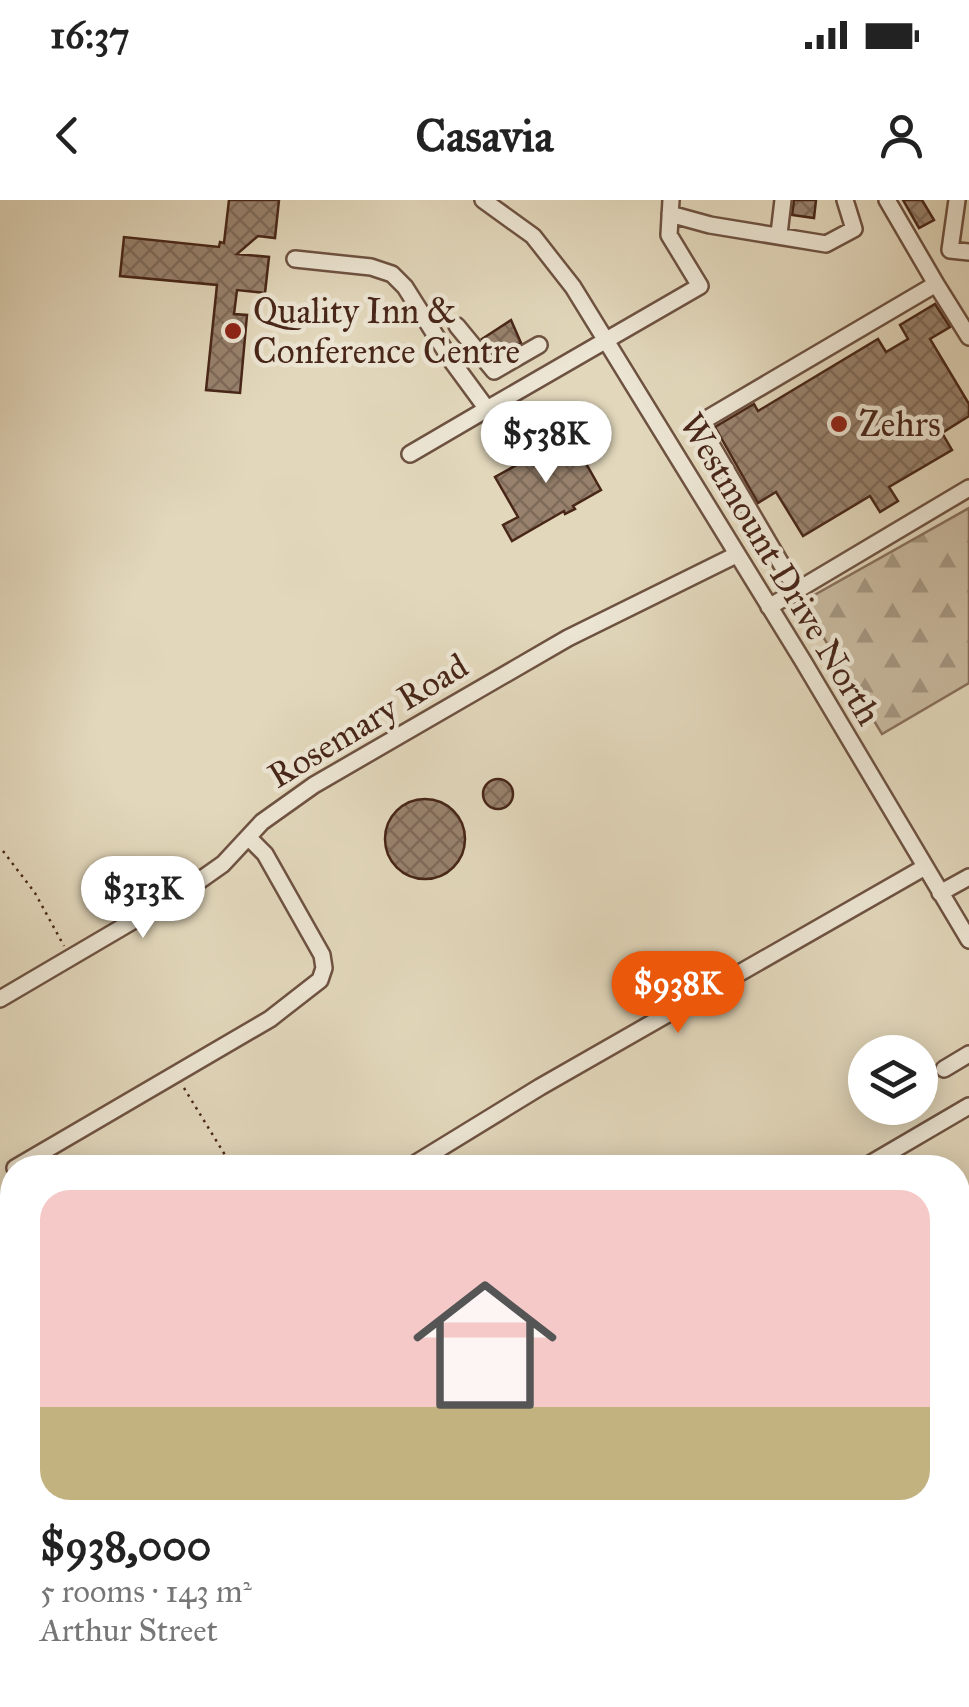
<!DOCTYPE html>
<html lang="en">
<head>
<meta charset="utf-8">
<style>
  body { margin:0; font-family:"IM FELL Great Primer",serif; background:#f2f2f2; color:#222; height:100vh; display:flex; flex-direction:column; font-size:38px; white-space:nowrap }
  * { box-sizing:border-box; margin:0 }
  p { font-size:32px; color:#767676 }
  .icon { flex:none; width:55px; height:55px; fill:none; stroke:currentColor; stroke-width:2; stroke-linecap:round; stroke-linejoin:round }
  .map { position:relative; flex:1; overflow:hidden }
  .sheet { position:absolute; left:0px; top:955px; width:970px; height:552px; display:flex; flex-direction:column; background:#fff; border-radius:40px 40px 0 0; box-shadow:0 5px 25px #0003 }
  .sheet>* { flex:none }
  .fabs { position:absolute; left:848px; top:835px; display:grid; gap:20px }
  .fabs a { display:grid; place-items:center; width:90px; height:90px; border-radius:50%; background:#fff; box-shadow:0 5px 25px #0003; font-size:50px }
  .price { position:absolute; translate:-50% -85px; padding:0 22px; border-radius:35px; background:#fff; color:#222; font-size:32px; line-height:65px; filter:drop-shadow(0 2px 5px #0008) }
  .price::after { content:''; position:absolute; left:50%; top:60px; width:30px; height:22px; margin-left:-15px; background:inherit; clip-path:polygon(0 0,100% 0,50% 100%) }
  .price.active { background:#ea580c; color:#fff }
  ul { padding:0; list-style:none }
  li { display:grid; align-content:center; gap:20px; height:530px; padding:0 40px }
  li span { display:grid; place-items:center; height:310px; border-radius:30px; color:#555 }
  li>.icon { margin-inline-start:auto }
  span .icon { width:180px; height:180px; fill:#fffc; stroke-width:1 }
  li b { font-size:42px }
  .status { display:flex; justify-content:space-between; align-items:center; height:70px; padding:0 50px; background:#fff; direction:ltr }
  .status svg { height:28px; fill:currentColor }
  header { display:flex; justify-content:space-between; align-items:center; height:130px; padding:0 40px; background:#fff; font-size:45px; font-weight:800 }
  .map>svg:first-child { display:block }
</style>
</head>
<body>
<div class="status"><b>16:37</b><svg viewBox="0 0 49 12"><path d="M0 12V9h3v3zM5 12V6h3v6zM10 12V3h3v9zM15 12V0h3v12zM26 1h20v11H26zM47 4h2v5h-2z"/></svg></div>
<header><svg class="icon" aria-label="back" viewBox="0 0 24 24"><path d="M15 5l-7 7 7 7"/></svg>Casavia<svg class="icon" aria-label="person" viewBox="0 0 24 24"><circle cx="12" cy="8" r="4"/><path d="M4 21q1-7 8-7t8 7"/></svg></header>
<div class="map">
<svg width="969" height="1507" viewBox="0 0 969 1507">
  <defs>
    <pattern id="forest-firs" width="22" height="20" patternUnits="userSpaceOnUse" patternTransform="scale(2.5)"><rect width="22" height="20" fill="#c8b99f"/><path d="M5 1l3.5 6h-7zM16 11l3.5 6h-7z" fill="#a49681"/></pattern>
    <pattern id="building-cross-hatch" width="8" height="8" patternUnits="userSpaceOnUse" patternTransform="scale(2.5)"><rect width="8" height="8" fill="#98826d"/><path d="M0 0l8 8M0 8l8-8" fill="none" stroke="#7e6a59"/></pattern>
  </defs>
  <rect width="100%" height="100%" fill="#e2d7bb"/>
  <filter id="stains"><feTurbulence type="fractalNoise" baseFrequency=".002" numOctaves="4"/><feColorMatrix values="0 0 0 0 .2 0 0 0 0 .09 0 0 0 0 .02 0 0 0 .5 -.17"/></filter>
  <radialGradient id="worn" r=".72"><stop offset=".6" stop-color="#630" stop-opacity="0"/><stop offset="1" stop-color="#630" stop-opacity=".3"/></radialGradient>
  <path fill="url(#forest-firs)" stroke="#88705c" stroke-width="2.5" d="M969,308v175l-87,51 -80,-132z
    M80,1495h85l-8,12h-84z"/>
  <path fill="#c8b99f" stroke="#88705c" stroke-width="2.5" d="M146,1495h378l7,12h-406z"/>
  <path fill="url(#building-cross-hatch)" stroke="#482618" stroke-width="2.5" d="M229,0h50l-4,38 -17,-2 -21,18 32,3 -4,36 -28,-3 -3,24 13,1 -7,78 -34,-3 11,-105 -97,-9 4,-39 95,10 1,-5 4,1z
    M794,0h22l-2,18 -22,-3z
    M903,0h19l12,20 -15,8z
    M935,104l15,23 -20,12 39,65v12l-27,17 10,17 -63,37 9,14 -18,11 -10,-16 -67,40 -27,-44 -18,11 -43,-76 39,-23 4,7 120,-72 8,13 22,-13 -8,-14z
    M511,120l10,23 -24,13 -15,-17z
    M570,235l31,55 -28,16 2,3 -10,5 -1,-3 -52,30 -9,-16 15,-8 -23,-40z
    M483 594a15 15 0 1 1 30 0a15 15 0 1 1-30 0Z
    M385 639a40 40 0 1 1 80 0a40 40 0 1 1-80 0Z"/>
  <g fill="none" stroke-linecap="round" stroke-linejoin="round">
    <defs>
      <path id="minor" d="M483,0l50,36 40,51 230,374 166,279
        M957,0l-7,50 19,2
        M670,14l40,11 116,19 28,-15 -9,-29
        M779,34l4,-34
        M295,59l76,8 21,7 13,13 46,73 36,49 213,-123 -31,-51 2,-35
        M936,84l33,53
        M457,126l37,45 45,-26
        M410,254l77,-45
        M797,391l-92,-157 -2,-13 233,-137 -49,-84
        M769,407l200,-119
        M940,693l29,-16
        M0,799l189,-111 34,-24 39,-42 52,-37 254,-147 168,-83
        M944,869l25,-15
        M15,968l255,-149 50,-39 4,-12 -2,-13 -57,-101 -16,-16
        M408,968l132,-81 385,-220
        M863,968l106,-62
        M958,1135l11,-7
        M0,1202l12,-8
        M958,1324l11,-6
        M0,1467l12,-7
        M634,1495l7,12
        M648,1507l21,-12
        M947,1507l22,-13"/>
    </defs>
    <use href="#minor" stroke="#6e5241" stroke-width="20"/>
    <path stroke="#482618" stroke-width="2.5" stroke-dasharray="2.5 5" stroke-linecap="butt" d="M3,651l32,42 29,53
      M184,888l49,80
      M197,1505l18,2
      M193,1507l16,-12
      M241,1507l1,-12
      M269,1507l56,-7 8,7
      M383,1507l11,-12
      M537,1507l3,-12"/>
    <use href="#minor" stroke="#ece5d3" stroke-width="15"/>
  </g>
  <g fill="#8f2418" stroke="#ece5d3" stroke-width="4">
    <circle cx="233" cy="131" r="10"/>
    <circle cx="839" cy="224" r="10"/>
  </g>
  <g text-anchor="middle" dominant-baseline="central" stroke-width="9" stroke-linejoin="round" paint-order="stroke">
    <g font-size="35" fill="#482618" stroke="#ece5d3" text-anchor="start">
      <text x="253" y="111">Quality Inn &amp;<tspan x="253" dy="40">Conference Centre</tspan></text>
      <text x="859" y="224">Zehrs</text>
    </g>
    <g font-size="35" fill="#482618" stroke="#ece5d3">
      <text transform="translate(780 369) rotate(59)">Westmount Drive North</text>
      <text transform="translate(368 521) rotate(-31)">Rosemary Road</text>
    </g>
  </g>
  <rect width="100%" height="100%" filter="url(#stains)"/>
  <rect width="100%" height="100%" fill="url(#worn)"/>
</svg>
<div class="fabs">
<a><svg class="icon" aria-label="layers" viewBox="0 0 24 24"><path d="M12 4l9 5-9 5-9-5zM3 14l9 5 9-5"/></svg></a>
</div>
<b class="price" style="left:546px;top:286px">$538K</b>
<b class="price" style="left:143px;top:741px">$313K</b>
<b class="price active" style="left:678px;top:836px">$938K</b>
<section class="sheet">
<ul>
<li><span style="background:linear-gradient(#f6c9c9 70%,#c2b280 0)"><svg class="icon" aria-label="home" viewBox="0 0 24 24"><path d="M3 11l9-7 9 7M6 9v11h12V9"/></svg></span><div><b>$938,000</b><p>5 rooms · 143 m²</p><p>Arthur Street</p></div></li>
</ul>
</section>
</div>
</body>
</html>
